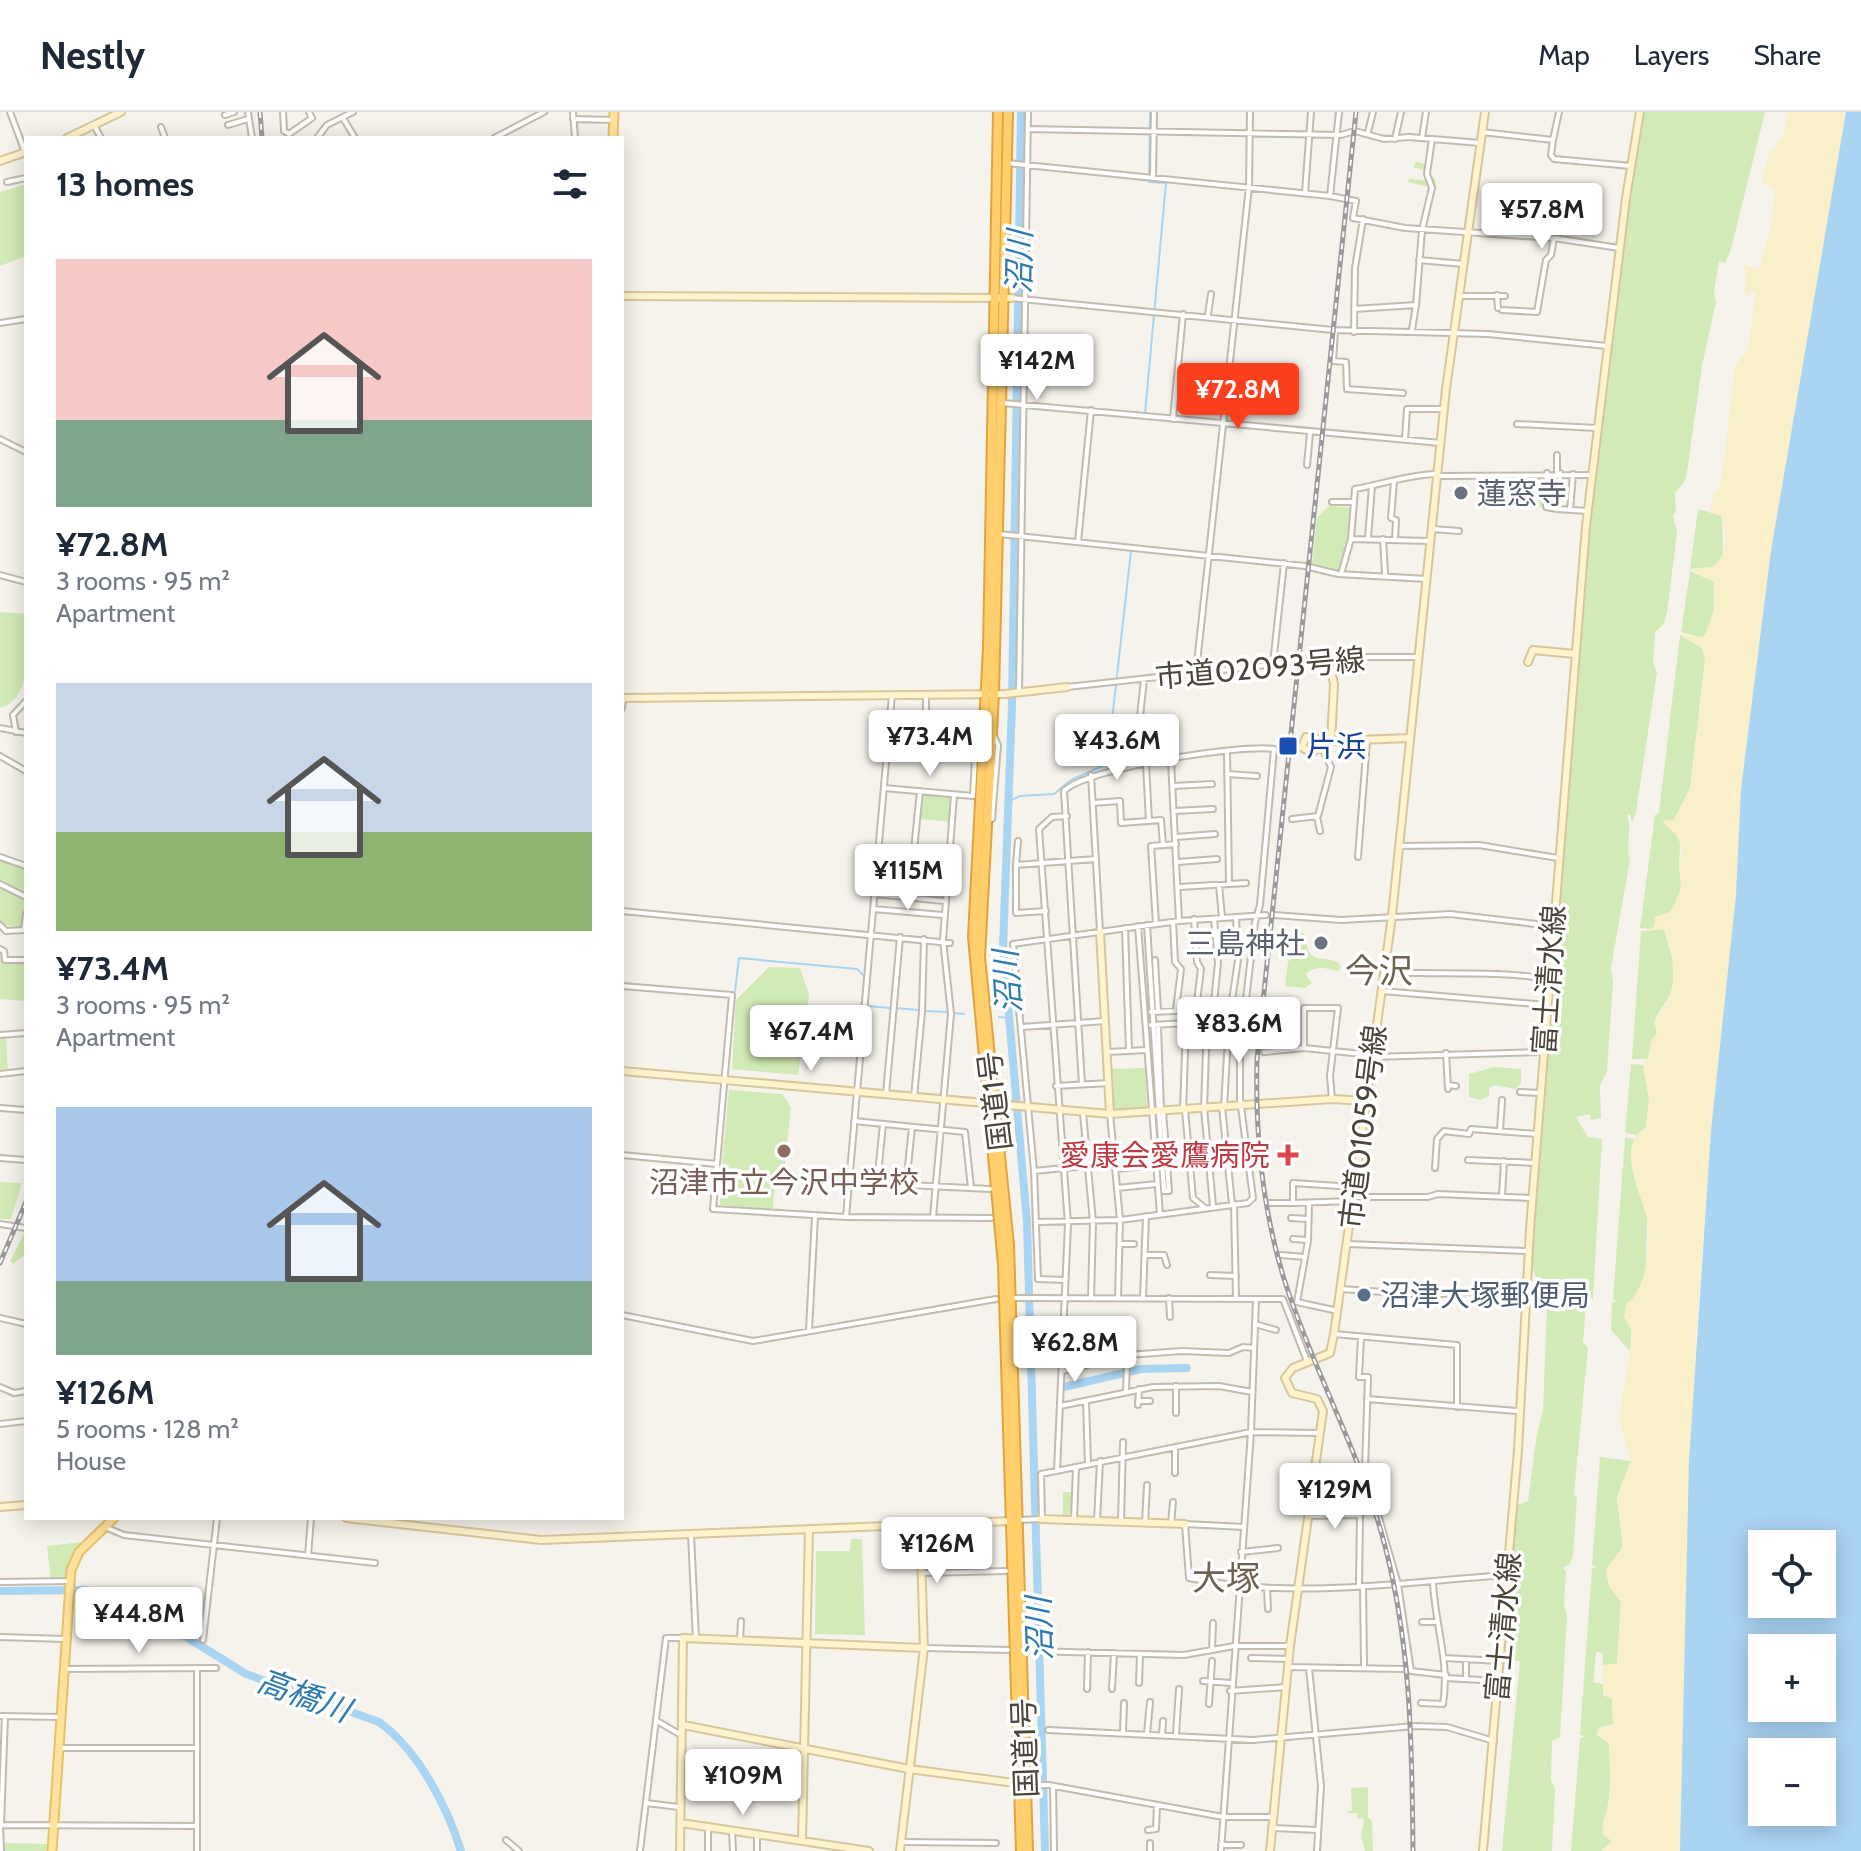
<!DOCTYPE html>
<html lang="en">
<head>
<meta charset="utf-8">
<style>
  body { margin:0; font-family:Cabin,"Noto Sans JP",sans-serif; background:#f2f2f3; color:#1f2937; height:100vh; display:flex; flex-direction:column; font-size:30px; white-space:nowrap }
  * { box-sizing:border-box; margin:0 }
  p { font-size:26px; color:#747a83 }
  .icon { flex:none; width:44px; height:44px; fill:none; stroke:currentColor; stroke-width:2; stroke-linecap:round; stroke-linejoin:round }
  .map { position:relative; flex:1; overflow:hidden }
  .sheet { position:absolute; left:24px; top:24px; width:600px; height:1384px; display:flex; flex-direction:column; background:#fff; border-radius:0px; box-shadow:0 4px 20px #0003 }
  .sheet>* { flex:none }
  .tools { position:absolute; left:1748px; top:1418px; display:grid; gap:16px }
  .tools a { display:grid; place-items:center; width:88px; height:88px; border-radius:0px; background:#fff; box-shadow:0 4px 20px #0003; font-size:40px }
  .price { position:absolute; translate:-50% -68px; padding:0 18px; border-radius:8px; background:#fff; color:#222; font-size:26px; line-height:52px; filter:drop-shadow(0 2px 4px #0008) }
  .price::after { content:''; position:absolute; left:50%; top:48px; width:24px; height:18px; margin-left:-12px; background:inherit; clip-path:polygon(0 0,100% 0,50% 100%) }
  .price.current { background:#fc3f1d; color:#fff }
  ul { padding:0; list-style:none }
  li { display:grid; align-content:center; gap:16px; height:424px; padding:0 32px }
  li span { display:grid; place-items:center; height:248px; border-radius:0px; color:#555 }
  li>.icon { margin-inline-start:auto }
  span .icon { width:144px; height:144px; fill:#fffc; stroke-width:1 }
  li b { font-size:34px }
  h2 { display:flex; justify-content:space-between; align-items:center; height:96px; padding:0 32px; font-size:34px }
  header { display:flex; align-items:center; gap:48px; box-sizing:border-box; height:112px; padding:0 40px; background:#fff; border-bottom:2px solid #e0e1e3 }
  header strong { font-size:38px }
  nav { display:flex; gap:44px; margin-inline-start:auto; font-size:28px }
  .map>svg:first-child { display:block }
</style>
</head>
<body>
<header>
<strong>Nestly</strong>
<nav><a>Map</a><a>Layers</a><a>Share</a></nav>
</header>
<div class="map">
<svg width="1861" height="1739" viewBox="0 0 1861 1739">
  <rect width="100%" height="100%" fill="#f6f3ec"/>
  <path fill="#d2eab5" d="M1644,0h121l-34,137 -6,14 -6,-2 -5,31 2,10 -14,64 -16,113 -11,14 1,17 -3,6 4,16 -10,81 -4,12 -8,7 -2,31 4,9 -21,140 -4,11 -2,-9 -3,2c6,15 -2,28 3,43l-19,109 2,14 -6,89 -7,15 1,32 -10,2 -1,-6 -14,3 12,20 14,2 -9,160 -12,1 5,6 -3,36 5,6 -14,146 3,4 -4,58 -3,8 -7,4 3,3 -2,34 3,11 -7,121 -8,4 -1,39 4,8 -3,63h-50l18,-190h-14l11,-156 11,-4 9,-68 6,-22 4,-104 -15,-40c29,-386 50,-773 112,-1155z
    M1416,50l11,2v10l8,5 2,10 -29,-7 1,-3 16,1 -2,-10 -10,-3z
    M26,72v72l-26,10v-74z
    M1546,364l-1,31 -63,-4v-26z
    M1329,394l21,2 -4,44 -7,20 -27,-8 5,-46z
    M1698,397l24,7 1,40 -10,11 -23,2z
    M1690,459l24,11v33l-11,23 -22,-6z
    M0,500l26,2c0,29 9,84 -26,94z
    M1680,523l22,13 3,12 -15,128 -16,32 -10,1c20,17 16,20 15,43 0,5 2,9 2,13 2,24 -12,38 -30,52l-11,-1 15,-113 4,-2z
    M923,682l27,2v26l-31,-3z
    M0,748l26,8v60l-21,-3 -5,2z
    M1664,817l10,36 -1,25 -17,27 1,16 -6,9 -3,17h-16l9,-128z
    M1300,819l4,3c5,31 13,21 34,28l3,5 -3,4c-13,-3 -21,-6 -33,3l7,9 -7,5 -20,-2 3,-24 11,-14 -2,-11z
    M0,840l4,9h22v40l-26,-2z
    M769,855l31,1 9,27 -11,80 -66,-6 4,-69z
    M0,922l6,1 2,37 -8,1z
    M1631,952l12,1 6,34 -3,28 -9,8 -12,-2z
    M1494,955l27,2v14l-5,6 -21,-4 -6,3v8l-9,4 -11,-3v-23z
    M1145,956l2,40 -30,3 -3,-3 -3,-39z
    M729,978l53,4 9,13 -8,74 -62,-5z
    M1625,1026l11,1v45l11,32 -1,60 -12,22 -4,53 -19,-21 1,-28h4l-3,-3z
    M721,1066l54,4 -2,27 -53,-4z
    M0,1070l22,1 -11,36h-11z
    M26,1117v25l-13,10 -3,-3z
    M1600,1345l31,4 -14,36 6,50 -17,23 3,16 12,16 -4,62 -14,1 -1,-12 -6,-1 -3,30 10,2 1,11 8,4 1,25 -14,4 -2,7 12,8c1,29 4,55 -7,82l10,16 -11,10h-30l9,-112 5,-3 -5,-1 12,-167 5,-1 -5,-2z
    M1063,1380h10l-3,25h-7z
    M851,1427h11l3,96 -50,-1 1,-83h34z
    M83,1430l-10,12 -7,25 -15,2 -4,-35z
    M1368,1675v30l4,4 1,30h-8l-4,-15 3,-17 -7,-1v-5h-12l7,-3 -1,-22z
    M2,1731l48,1v7h-47z"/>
  <path fill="#f9efc9" d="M1788,0h58l-75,439 -30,238 -5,106 -25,236 -15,205 -16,515h-79l11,-10 -9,-6c-2,-12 4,-20 6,-32 3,-20 1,-39 0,-59l-13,-12 17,-8 -1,-25 -9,-4v-30l14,-1 4,-62 -12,-16 -3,-16 17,-23 -6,-50 14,-36 -12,-42 14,-86 -9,-16 2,-13c22,-15 26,-65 20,-89 -5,-22 -25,-59 -9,-80 2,-3 7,-4 9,-8l3,-28 -6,-38 6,-2 2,-18 6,-8 -3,-12c26,-29 22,-58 10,-92l-19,2 9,-4 1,-10 17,-6 9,-23 -2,-23 4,-12 -4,-15 -17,-17 12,-1 17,-33 14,-127 -3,-12 -22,-13 25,2 11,-35 -2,-20 -24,-13 23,-2c15,-12 14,-34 9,-51l-11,-3v-12l8,-1 -8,-2 10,-13 14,-118 13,-19 8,-56 -4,-2 -3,8 -6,-7 4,-12 -3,-14 15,4 12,-42 4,-37 -13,-8 5,-21h5l-4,-3 1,-7 6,-1 1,-8 6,-3z"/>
  <path fill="#a9d4f2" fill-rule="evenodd" d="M1846,0h15v1739h-181l9,-390 22,-330 25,-236 5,-106 30,-238zM1762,1432h60v60h-60zM1822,1536v60h-60v-60zM1822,1640v60h-60v-60z"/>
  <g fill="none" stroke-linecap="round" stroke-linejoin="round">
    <path stroke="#a9d4f2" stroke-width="2" d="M1145,302l21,-231 -17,-1 1,-70
      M1008,690l12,-6 34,-2 17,-14 36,-16 24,-213
      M622,871l108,10
      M735,879l4,-33 118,11 8,8 -1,16
      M868,894l22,2
      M896,896l23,2
      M926,899l22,1
      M954,901l10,1
      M999,905l11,1"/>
    <path stroke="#a9d4f2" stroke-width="8" d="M1021,0l-9,593 -9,242 24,275 18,629
      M1064,1275l77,-18 46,-1
      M0,1479l85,-1 37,7 124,77 133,48c39,28 68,84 82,129"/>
    <defs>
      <path id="street" d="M10,0l15,40
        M248,0l4,26
        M283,0l1,19 5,3 23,-16 -3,-6
        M573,0l2,26
        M225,3l9,-3
        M343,6l12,20
        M573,7l41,1
        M228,13l20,-6
        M95,15l6,11
        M161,15l4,11
        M1028,17l313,6 14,-4 29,8 25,-2 71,6
        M1368,20l5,-20
        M1482,20l71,8 -2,15 3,4 77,7
        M317,26l10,-13 26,-13
        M494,26l50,-26
        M1422,26l4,-26
        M1395,27l6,-27
        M1553,28l6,-28
        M1007,51l323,33 26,5 -3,17 52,10 149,10 65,10
        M1153,65l1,-65
        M7,70l19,-4
        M1305,81l6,-81
        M1330,84l9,-84
        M1419,148l44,4
        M1497,183l1,13
        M1459,184h46
        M1012,186l321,32 155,4 119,12
        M1416,193l6,-75 10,-42 -5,-14 5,-35
        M1354,197l62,-4 -4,25
        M1502,198l35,2 9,-52 5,-5 3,-17
        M1208,203l3,-21
        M0,211l26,-4
        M1335,219l-2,30 13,1 1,27 56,4
        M1354,220l1,-64 8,-49
        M1003,291l438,40
        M1173,307l10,-105
        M1517,312l80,4
        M0,327l26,13
        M1405,328l2,-31h37
        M1307,353l3,-32
        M1547,361l-1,34 11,2
        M1557,361v-18
        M1560,361l-3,36 30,2
        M1438,364l153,-1
        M1394,369l-3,37 5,2 -1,20
        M1332,390h21
        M1570,398l3,-36
        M1432,417l27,2
        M999,422l306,32 33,8 89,5
        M1368,426l4,-52
        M1351,427l4,-50c28,-5 52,-14 81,-15
        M1383,427l2,35
        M1078,430l13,-132
        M1341,462l10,-35 78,2
        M0,463l26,7
        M1273,552l11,-101
        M1196,560l53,-485 1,-75
        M1067,575l274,-30h78
        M1019,580l9,-580
        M926,583v62
        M622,596l1,-10
        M0,616l26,5
        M16,620l-3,-17 13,-14
        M1227,639l2,133
        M0,644l26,15
        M1171,649l8,160
        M1135,652l9,-85
        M1146,652l3,57
        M1227,662l30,2
        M1091,663l9,157
        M1173,674l39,-2
        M884,676l89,8 2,-40 -87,1
        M1093,691l27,-2 1,22 40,-3 2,25
        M1174,699l39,-2
        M1317,705l3,14
        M992,707l6,-74 -4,-9
        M1292,707l26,-3 13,-49 -9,-19
        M1176,725l39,-3
        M1399,734l80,-1 79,13
        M0,745l26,9
        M1358,745l9,-116
        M1178,750l39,-3
        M1016,753l2,-24
        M876,755l70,6
        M912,758l8,-79
        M0,772l26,13
        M1219,773l3,32
        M1180,775l66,-4
        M874,782l70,7
        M873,797l70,6
        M622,799l328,32
        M1046,799l-30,2v-48l80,-6
        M1274,803l67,5 109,-6 103,12
        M1194,807l3,43 4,7 -5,41
        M1173,810l2,40 6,7 -5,41
        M1156,812l-5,-78 25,-2
        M0,813l6,6 18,-1 2,-16
        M1147,813l17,266h5l-6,-80
        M1138,814l22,288
        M1125,816l4,123
        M0,837l4,2 1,9h21
        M1155,848l3,51
        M1384,860c56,3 110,-2 165,7
        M622,874l110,9 -19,214 133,8 145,1
        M1382,879l165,14
        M1151,900l47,-2 46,5
        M1213,900l5,-49 -4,-44
        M1230,902l8,-54 -2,-43
        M1207,910l-3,86 9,98
        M1151,913l93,-5
        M1158,914l3,85
        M1022,915l83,-6
        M0,923l26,-2
        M1304,936v-40h34l-8,68 2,23
        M1107,940l40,-2
        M1264,940l40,-4 68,7
        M1446,941l2,36
        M1372,945l172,-5
        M0,962l26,-3
        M1448,973l8,1
        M1056,974l53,-3
        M1520,980l20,1
        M886,982l14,-157
        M914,985l8,-85 2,-73
        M1222,995l10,97
        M1224,995l5,-87
        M0,996l26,2
        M1183,998l3,-86
        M1185,998l8,88 12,10
        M1083,1001l10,109 -2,76
        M1110,1002l10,106 -2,78
        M854,1009l111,11 6,56
        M1500,1019l2,-31
        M622,1043l95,9
        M0,1046l26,2
        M1468,1048l67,3
        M1435,1056l2,-29 7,-8 25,3 2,-5 66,5
        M1115,1057l40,-4
        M1034,1059l81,-8
        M848,1070l142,7
        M877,1072l6,-60
        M906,1074l6,-59
        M1117,1076l40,-4
        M1502,1084l2,-35
        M1353,1085h75l10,-3 94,4
        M1269,1091h24v-20l61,4
        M1293,1091l60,-2
        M1309,1091l-1,38 -11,61 41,9
        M1234,1092l2,95
        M846,1105l46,-522
        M933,1105l18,-203 -8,-74 11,-145
        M1291,1106l17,1
        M1037,1110l83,-2 128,-17 5,-5 -13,-99v-48l15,-129 5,-17 14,-156c-33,-5 -188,19 -210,42l18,293
        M0,1112l26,4
        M1293,1127l14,1
        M1120,1132h14
        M1348,1132l180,7
        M1145,1143h19l3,10
        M1281,1143l24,2
        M1210,1163l26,1
        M1065,1168l-27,-1 -4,-108 -21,-227 166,-23 87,-6
        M1341,1177l85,6 56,-4 44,2
        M1011,1186l272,1 24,62
        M1143,1186l3,-82
        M1169,1186l1,19
        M622,1203l131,26 243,-42
        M0,1206l26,6
        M1255,1212l21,6
        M809,1218l6,-114
        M1334,1222l123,11v62
        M1361,1226l-2,39h9l-3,92 33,115 13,87 35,4
        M1099,1235l1,-18 28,1 -2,61
        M1062,1259l65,-16 55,-4 47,2 14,-6 11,1
        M0,1275l14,6 12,-2
        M1367,1287l150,12
        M1086,1289l2,64
        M1138,1289h12
        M1138,1293l1,-16
        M1060,1294l93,-19 66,-1 33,6
        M1176,1301v-27
        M0,1312l26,-3
        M1057,1359l11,-247 -29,-395 13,-12 15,-1
        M1175,1361v-25
        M1309,1404l51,-1 -1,70
        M1042,1407l-1,-45 210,-42 68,1
        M1019,1408l22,-1
        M1074,1408l2,-53
        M1097,1409l3,-60
        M1121,1410l2,-80
        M1145,1411l2,-38
        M1171,1412l2,-22
        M105,1415l19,8 251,28
        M1244,1415l-59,-3 4,54c108,22 210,4 319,-3
        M691,1423l5,104
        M1241,1440l37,-4
        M308,1443l3,-37
        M922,1461l84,-2
        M0,1470l70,-1
        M1363,1474l1,80
        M1267,1476l1,21
        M1422,1510h13
        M0,1525l65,2
        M203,1528l14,-122
        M740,1529l1,-20
        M924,1536l84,2
        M1212,1538l1,-27
        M1028,1539l156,4 50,-9h56
        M1251,1546l38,1
        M1444,1546l57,3
        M1288,1555l115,2
        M1309,1556l12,118 -4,65
        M63,1557l153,-1
        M197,1557v182
        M1446,1566l53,3
        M1466,1567v-19
        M1203,1569l28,2
        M1139,1571l1,-29
        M1087,1577l1,-37
        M1112,1577l2,-36
        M1230,1579l56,-4
        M1421,1591l22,1c7,-41 -8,-80 -10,-121
        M1209,1592l3,-43
        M0,1604l60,1
        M5,1604l-4,109 196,1
        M657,1609l24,14
        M1048,1618l205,10 162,-14 32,1 47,14
        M1123,1620l1,-29
        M1147,1622l3,-32
        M1176,1622l3,-45
        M1162,1623l1,-14
        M59,1636h138
        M1028,1673h21l174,32h51
        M1053,1674l1,65
        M646,1691l33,4
        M0,1713l1,26
        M1273,1716l44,2
        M1148,1718l8,-1 1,-23
        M732,1719l1,20
        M757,1722v17
        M506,1728l13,11
        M902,1730l94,1
        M1221,1733h20
        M640,1739l26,-213h17
        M708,1739v-23
        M1150,1739v-8
        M1221,1739l30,-419 5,-133"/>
      <path id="secondary" d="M67,26l54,-26
        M0,49l26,-9
        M622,184l390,2
        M1328,546l6,26 -3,57
        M1528,550l5,-12 42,4
        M622,586l383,-4 62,-7
        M1331,629l-20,12 -9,-6 4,-10 25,4 79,-3
        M1100,820l10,182
        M622,959l488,43 222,-15 34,2
        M0,1395l26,-2
        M346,1406l195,22 470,-19
        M1041,1407l144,5
        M683,1613l226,44 113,15
        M681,1711l188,28
        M802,1728l7,-311
        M680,1739l3,-213 241,10
        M900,1739l24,-203 -4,-124
        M1270,1739l20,-205 33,-235 -6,-12 -25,-6 -7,-15 8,-10 37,-15 4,-19 58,-418 54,-527 39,-277
        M1483,1739l35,-401 12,-221 56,-703 40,-328 14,-86"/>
      <path id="primary" d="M613,26l1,-26
        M52,1739l19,-281 8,-18 35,-34"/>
      <path id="highway" d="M998,0l-10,536 -15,289 30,328 18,586
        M1008,0l-14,582 -14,263 29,288 19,606"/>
    </defs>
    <use href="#street" stroke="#c2bbae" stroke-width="8"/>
    <use href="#secondary" stroke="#d6c79b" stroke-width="10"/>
    <use href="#primary" stroke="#e6c16a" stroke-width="11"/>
    <use href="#highway" stroke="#e0a43c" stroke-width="12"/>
    <use href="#street" stroke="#fff" stroke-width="4"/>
    <use href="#secondary" stroke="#fff3cd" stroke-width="6"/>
    <use href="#primary" stroke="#ffe39c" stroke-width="7"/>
    <use href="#highway" stroke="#ffcf6e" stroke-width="8"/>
    <defs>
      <path id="rail" d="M260,0l2,26
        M1356,0l-99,947c-2,77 5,152 29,226 27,83 69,159 94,243 31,106 32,213 33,323
        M0,1151l26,-61"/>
    </defs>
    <use href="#rail" stroke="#9a9a9a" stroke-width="5"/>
    <use href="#rail" stroke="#fff" stroke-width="2" stroke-dasharray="6" stroke-linecap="butt"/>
  </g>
  <g fill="#6b7280" stroke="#fff" stroke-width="3">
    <circle cx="1461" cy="381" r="8"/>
    <circle cx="1321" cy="831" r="8"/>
  </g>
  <rect fill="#1a4fb4" stroke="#fff" stroke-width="3" x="1278" y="624" width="20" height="20" rx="4"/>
  <circle fill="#8d6e63" stroke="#fff" stroke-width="3" cx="784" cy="1039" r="8"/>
  <path fill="#e0444e" stroke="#fff" stroke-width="3" d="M1284 1031h8v8h8v8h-8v8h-8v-8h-8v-8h8z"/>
  <circle fill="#5c6f8a" stroke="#fff" stroke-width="3" cx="1364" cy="1183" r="8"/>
  <g text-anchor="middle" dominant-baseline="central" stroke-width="7" stroke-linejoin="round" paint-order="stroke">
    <g font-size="30" fill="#5b616d" stroke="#fff" text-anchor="start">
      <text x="1477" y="381">蓮窓寺</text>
      <text x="1305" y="831" text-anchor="end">三島神社</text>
    </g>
    <g font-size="30" fill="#4b4439" stroke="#fff">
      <text transform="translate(1260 556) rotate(-5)">市道02093号線</text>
      <text transform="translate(1549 868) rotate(-86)">富士清水線</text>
      <text transform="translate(995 989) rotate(-97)">国道1号</text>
      <text transform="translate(1363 1015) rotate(-83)">市道01059号線</text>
      <text transform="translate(1503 1515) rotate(-85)">富士清水線</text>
      <text transform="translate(1025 1636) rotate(-92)">国道1号</text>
    </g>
    <g font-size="30" fill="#164399" stroke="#fff" text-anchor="start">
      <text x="1306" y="634">片浜</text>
    </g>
    <g font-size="30" fill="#be3a42" stroke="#fff" text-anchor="end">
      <text x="1270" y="1043">愛康会愛鷹病院</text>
    </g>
    <g font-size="30" fill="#785e54" stroke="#fff">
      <text x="784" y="1070">沼津市立今沢中学校</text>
    </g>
    <g font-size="30" fill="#4e5e75" stroke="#fff" text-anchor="start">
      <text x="1380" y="1183">沼津大塚郵便局</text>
    </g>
    <g font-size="32" font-style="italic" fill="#2e7ab2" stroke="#fff">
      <text transform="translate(1019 150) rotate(-89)">沼川</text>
      <text transform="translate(1007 870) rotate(-94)">沼川</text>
      <text transform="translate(1039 1517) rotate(-92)">沼川</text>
      <text transform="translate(304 1583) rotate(20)">高橋川</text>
    </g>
    <g font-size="34" fill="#6e6250" stroke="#fff">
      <text x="1379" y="859">今沢</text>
      <text x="1226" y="1466">大塚</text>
    </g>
  </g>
</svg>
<div class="tools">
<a><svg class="icon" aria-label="locate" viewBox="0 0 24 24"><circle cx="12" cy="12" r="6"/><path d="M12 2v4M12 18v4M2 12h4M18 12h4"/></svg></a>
<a>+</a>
<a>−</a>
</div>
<b class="price" style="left:1542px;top:139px">¥57.8M</b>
<b class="price" style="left:1037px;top:290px">¥142M</b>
<b class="price current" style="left:1238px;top:319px">¥72.8M</b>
<b class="price" style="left:930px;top:666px">¥73.4M</b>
<b class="price" style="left:1117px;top:670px">¥43.6M</b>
<b class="price" style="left:908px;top:800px">¥115M</b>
<b class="price" style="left:1239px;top:953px">¥83.6M</b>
<b class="price" style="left:811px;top:961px">¥67.4M</b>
<b class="price" style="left:1075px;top:1272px">¥62.8M</b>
<b class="price" style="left:1335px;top:1419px">¥129M</b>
<b class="price" style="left:937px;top:1473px">¥126M</b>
<b class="price" style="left:139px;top:1543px">¥44.8M</b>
<b class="price" style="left:743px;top:1705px">¥109M</b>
<section class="sheet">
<h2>13 homes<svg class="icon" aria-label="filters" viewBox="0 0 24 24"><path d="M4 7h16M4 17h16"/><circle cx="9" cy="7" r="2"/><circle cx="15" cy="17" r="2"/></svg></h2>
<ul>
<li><span style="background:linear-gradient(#f6c9c9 65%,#7fa58c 0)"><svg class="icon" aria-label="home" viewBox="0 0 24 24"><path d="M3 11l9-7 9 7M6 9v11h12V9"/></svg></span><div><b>¥72.8M</b><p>3 rooms · 95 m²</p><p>Apartment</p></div></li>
<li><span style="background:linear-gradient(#c9d6e8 60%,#8fb573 0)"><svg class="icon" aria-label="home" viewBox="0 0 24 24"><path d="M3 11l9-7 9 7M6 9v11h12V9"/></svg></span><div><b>¥73.4M</b><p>3 rooms · 95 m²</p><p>Apartment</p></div></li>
<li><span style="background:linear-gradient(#a9c7e8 70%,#7fa58c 0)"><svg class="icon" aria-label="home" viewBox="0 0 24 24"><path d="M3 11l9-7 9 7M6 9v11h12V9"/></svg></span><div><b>¥126M</b><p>5 rooms · 128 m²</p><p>House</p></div></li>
</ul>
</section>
</div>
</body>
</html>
